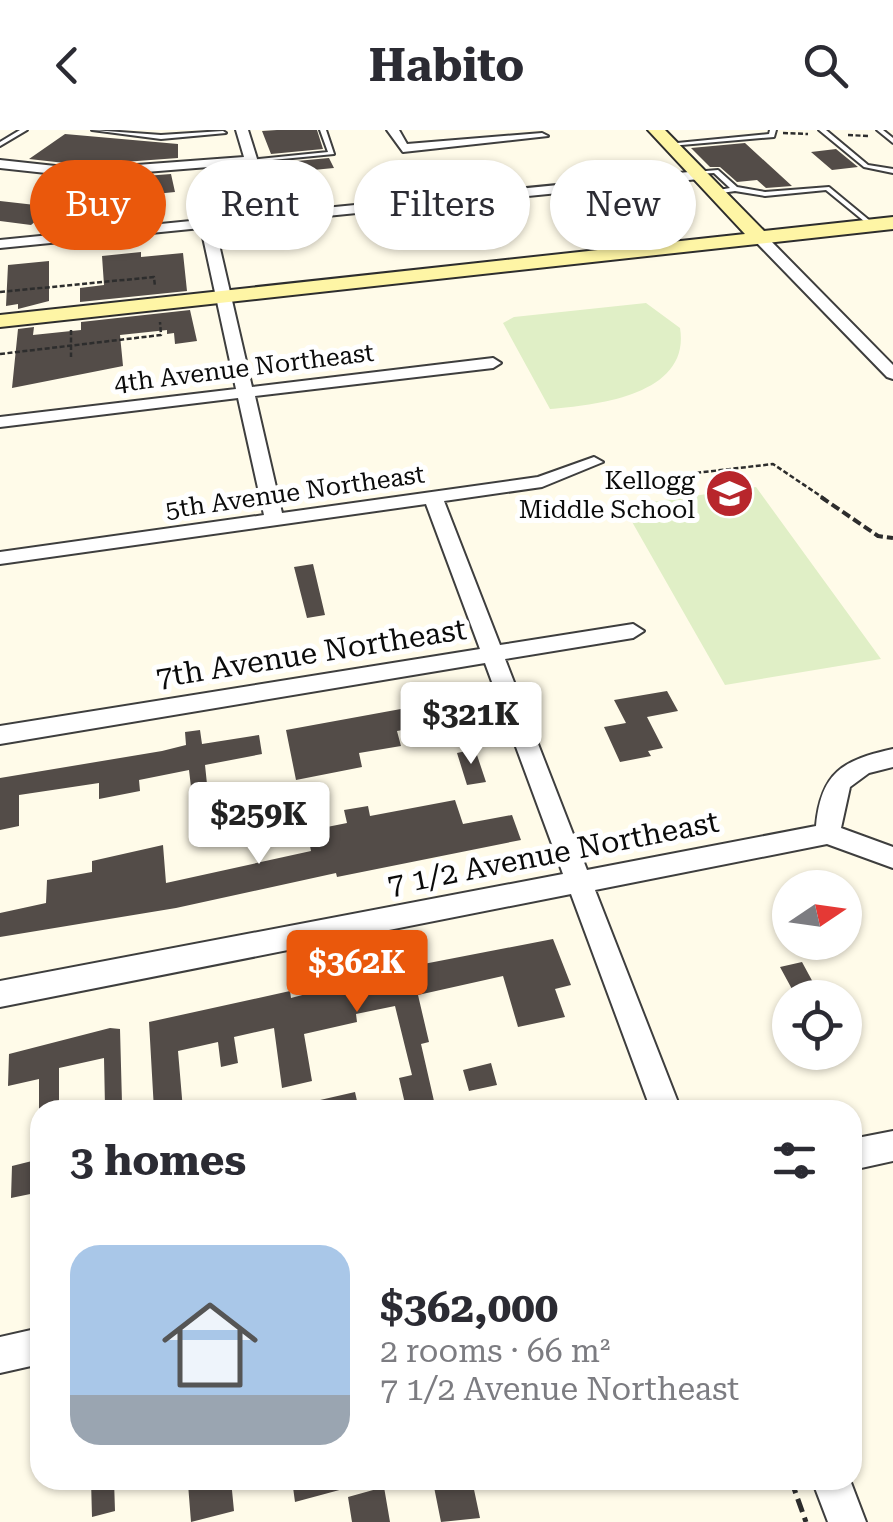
<!DOCTYPE html>
<html lang="en">
<head>
<meta charset="utf-8">
<style>
  body { margin:0; font-family:"Roboto Serif",serif; background:#f2f2f3; color:#2b2b33; height:100vh; display:flex; flex-direction:column; font-size:38px; white-space:nowrap }
  * { box-sizing:border-box; margin:0 }
  p { font-size:32px; color:#7c7c81 }
  .icon { flex:none; width:55px; height:55px; fill:none; stroke:currentColor; stroke-width:2; stroke-linecap:round; stroke-linejoin:round }
  .map { position:relative; flex:1; overflow:hidden }
  .sheet { position:absolute; left:30px; top:970px; width:832px; height:390px; display:flex; flex-direction:column; background:#fff; border-radius:30px; box-shadow:0 2px 8px #0004 }
  .sheet>* { flex:none }
  .hud { position:absolute; left:30px; top:30px; width:835px; height:90px; display:flex; gap:20px }
  .needle { width:65px; rotate:77deg }
  .controls { position:absolute; left:772px; top:740px; display:grid; gap:20px }
  .controls a { display:grid; place-items:center; width:90px; height:90px; border-radius:50%; background:#fff; box-shadow:0 2px 8px #0004; font-size:50px }
  .price { position:absolute; translate:-50% -85px; padding:0 22px; border-radius:10px; background:#fff; color:#222; font-size:32px; line-height:65px; filter:drop-shadow(0 2px 5px #0008) }
  .price::after { content:''; position:absolute; left:50%; top:60px; width:30px; height:22px; margin-left:-15px; background:inherit; clip-path:polygon(0 0,100% 0,50% 100%) }
  .price.current { background:#ea580c; color:#fff }
  ul { padding:0; list-style:none }
  li { display:flex; align-items:center; gap:30px; height:250px; padding:0 40px }
  li span { display:grid; place-items:center; flex:none; width:280px; height:200px; border-radius:30px; color:#555 }
  li>.icon { margin-inline-start:auto }
  span .icon { width:120px; height:120px; fill:#fffc; stroke-width:1 }
  li b { font-size:42px }
  h2 { display:flex; justify-content:space-between; align-items:center; height:120px; padding:0 40px; font-size:42px }
  .chip { padding:0 35px; border-radius:45px; background:#fff; box-shadow:0 2px 8px #0004; font-size:35px; line-height:90px }
  .chip.current { background:#ea580c; color:#fff }
  header { display:flex; justify-content:space-between; align-items:center; height:130px; padding:0 40px; background:#fff; font-size:45px; font-weight:700 }
  .map>svg:first-child { display:block }
</style>
</head>
<body>
<header><svg class="icon" aria-label="back" viewBox="0 0 24 24"><path d="M15 5l-7 7 7 7"/></svg>Habito<svg class="icon" aria-label="search" viewBox="0 0 24 24"><circle cx="10" cy="10" r="6"/><path d="M15 15l6 6"/></svg></header>
<div class="map">
<svg width="893" height="1392" viewBox="0 0 893 1392">
  <rect width="100%" height="100%" fill="#fffbe9"/>
  <path fill="#e0efc6" d="M646,173l34,25c11,67 -83,77 -130,81l-47,-86 11,-6z
    M756,357l125,172 -156,26 -102,-179z"/>
  <path fill="#534c48" d="M277,0h40l6,19 -52,5 -9,-23z
    M65,4l113,10v14l-95,7 -54,-6z
    M745,13l47,43 -26,2 -9,-8 -20,2 -17,-15h-10l-19,-19z
    M836,19l22,18 -26,3 -21,-18z
    M329,28l5,10 -21,2 9,22 -36,3 -11,-32z
    M171,44l4,18 -80,8 -2,-20z
    M0,71l53,6 -22,18 -31,-4z
    M616,74l7,1 19,23 -70,7 -19,-25z
    M141,122v5l42,-4 4,38 -107,11v-14l24,-3 -2,-29z
    M49,131v40l-31,8v-5l-12,2 2,-41z
    M190,180l7,31 -22,3 -1,-11 -7,1v-4l-47,5 3,31 -111,22 6,-59 16,-2 -1,8 48,-5v-8z
    M313,434l12,51 -18,3 -13,-51z
    M667,561l11,20 -31,6 16,31 -15,3 3,5 -31,6 -16,-35 22,-4 -12,-23z
    M472,566l8,20 -83,15 4,15 -42,7 3,14 -66,13 -10,-50z
    M200,600l2,14 57,-9 3,19 -57,11 2,19 -16,3 -2,-17 -50,10 1,11 -41,8v-16l-80,12v31l-19,4v-52l162,-27 24,-6 -1,-13z
    M475,619l11,33 -19,3 -10,-32z
    M455,670l8,24 49,-9 9,25 -184,37 -1,-4 -160,35 -176,29v-24l46,-10 1,-23 45,-8v-11l71,-16 3,38 145,-32 -4,-20 40,-8 -3,-13 24,-4 2,10z
    M553,809l18,46 -16,4 10,28 -47,10 -15,-51 -85,19 11,47 -8,2 13,57 -28,7 -7,-30 13,-3 -17,-69 -39,8 1,8 -53,12 8,47 -30,7 -8,-60 -40,9 4,26 -17,4 -3,-25 -40,9 5,59h-29l-5,-88 141,-31 1,7 117,-31z
    M802,832l13,24 -22,5 -13,-24z
    M110,898l10,1 2,74 -17,4 -1,-49 -45,10v42h-20v-31l-31,7 1,-32z
    M491,933l6,22 -28,6 -6,-21z
    M355,962l4,18h-52v-7z
    M40,1029v33l-29,6 1,-32z
    M91,1350h23l1,31 -23,6z
    M203,1350h28l3,31 -43,11 -3,-38z
    M292,1350h65l1,5 -63,17z
    M458,1350h14l8,38 -39,4 -7,-35z
    M384,1357l6,35h-38l-4,-25z"/>
  <g fill="none" stroke-linecap="round" stroke-linejoin="round">
    <defs>
      <path id="lane" d="M20,0h7l-27,16v-4z
        M92,0l69,5 62,-4 3,2 -65,6z
        M320,0h6l8,24 -83,8 -3,-2 80,-8z
        M770,0h6l-2,7 -104,9 -3,-2 102,-10z
        M819,0h7l42,35 25,4v4l-29,-6z
        M877,0h6l10,8v5z
        M718,40l19,17 28,5 64,-5 46,38 -5,1 -44,-36 -61,6 -30,-5 -20,3 -2,-3 17,-3 -16,-15 -17,1 -3,-2z"/>
      <path id="street" d="M236,0h12l26,83 425,-42 6,4 -6,4 -484,48 37,160 241,-29 8,5 -8,5 -238,28 27,117 256,-36 56,-20 9,5 -61,25 -98,14 56,144 133,-21 11,7 -11,7 -128,21 82,211 229,-44c5,-54 27,-66 77,-77v18l-24,6 -19,14 -9,41 52,19v21l-66,-24 -232,46 86,220h-30l-80,-216 -571,113v-26l563,-107 -78,-211 -485,81v-18l480,-77 -54,-145 -426,60v-12l264,-37 -26,-117 -238,29v-10l236,-28 -35,-161 -201,20v-8l262,-26 -16,-50 -163,13 -83,-9v-8l83,9 161,-12z
        M387,0h12l8,14 135,-11 6,3 -145,16z
        M754,104h10l129,131v14l-6,-2 -133,-137z
        M893,1001v30l-41,9v-31z
        M40,1198v36l-40,9v-36z
        M812,1350h38l16,42h-38z"/>
      <path id="secondary" d="M648,0h17l99,101 129,-14v12l-893,98v-12l745,-81z"/>
    </defs>
    <use href="#lane" stroke="#3e3e3e" stroke-width="4"/>
    <use href="#street" stroke="#3e3e3e" stroke-width="4"/>
    <use href="#secondary" stroke="#2d2d2d" stroke-width="4"/>
    <path stroke="#2d2d2d" stroke-width="2.5" stroke-dasharray="5 2.5" stroke-linecap="butt" d="M783,3l25,1
      M848,5l20,1
      M54,79h7v13
      M0,162l154,-15 1,10
      M71,200v27
      M0,224l161,-19 -1,-13
      M644,349l129,-15 52,35"/>
    <path stroke="#2d2d2d" stroke-width="4" stroke-dasharray="9 4" stroke-linecap="butt" d="M821,367l57,39 15,2"/>
    <path stroke="#2d2d2d" stroke-width="5" stroke-dasharray="14 6" stroke-linecap="butt" d="M791,1350l15,42"/>
    <use href="#lane" fill="#fff" fill-rule="evenodd"/>
    <use href="#street" fill="#fff" fill-rule="evenodd"/>
    <use href="#secondary" fill="#fef5a5" fill-rule="evenodd"/>
  </g>
  <defs>
    <symbol id="school-disc" viewBox="-11 -11 22 22"><circle r="9.5" fill="#b8262c" stroke="#fff"/><path d="M0-5L7-2L0 1L-7-2ZM-4 1L0 2.5L4 1V4Q0 6-4 4Z" fill="#fff"/></symbol>
  </defs>
  <g fill-rule="evenodd">
    <use href="#school-disc" x="702" y="336" width="55" height="55"/>
  </g>
  <g text-anchor="middle" dominant-baseline="central" stroke-width="10" stroke-linejoin="round" paint-order="stroke">
    <g font-size="25" fill="#0b0b0b" stroke="#fff">
      <text transform="translate(244 238) rotate(-7)">4th Avenue Northeast</text>
      <text transform="translate(295 362) rotate(-8)">5th Avenue Northeast</text>
    </g>
    <g font-size="25" fill="#0b0b0b" stroke="#fff" text-anchor="end">
      <text x="695" y="350">Kellogg<tspan x="695" dy="29">Middle School</tspan></text>
    </g>
    <g font-size="30" fill="#0b0b0b" stroke="#fff">
      <text transform="translate(311 523) rotate(-9)">7th Avenue Northeast</text>
      <text transform="translate(553 723) rotate(-11)">7 1/2 Avenue Northeast</text>
    </g>
  </g>
</svg>
<div class="controls">
<a><svg class="needle" viewBox="-14 -14 28 28"><path d="M0-13l5 13h-10z" fill="#e53935"/><path d="M0 13l5-13h-10z" fill="#7c7c81"/></svg></a>
<a><svg class="icon" aria-label="locate" viewBox="0 0 24 24"><circle cx="12" cy="12" r="6"/><path d="M12 2v4M12 18v4M2 12h4M18 12h4"/></svg></a>
</div>
<b class="price" style="left:471px;top:637px">$321K</b>
<b class="price" style="left:259px;top:737px">$259K</b>
<b class="price current" style="left:357px;top:885px">$362K</b>
<div class="hud">
<a class="chip current">Buy</a>
<a class="chip">Rent</a>
<a class="chip">Filters</a>
<a class="chip">New</a>
</div>
<section class="sheet">
<h2>3 homes<svg class="icon" aria-label="filters" viewBox="0 0 24 24"><path d="M4 7h16M4 17h16"/><circle cx="9" cy="7" r="2"/><circle cx="15" cy="17" r="2"/></svg></h2>
<ul>
<li><span style="background:linear-gradient(#a9c7e8 75%,#9aa5b1 0)"><svg class="icon" aria-label="home" viewBox="0 0 24 24"><path d="M3 11l9-7 9 7M6 9v11h12V9"/></svg></span><div><b>$362,000</b><p>2 rooms · 66 m²</p><p>7 1/2 Avenue Northeast</p></div></li>
</ul>
</section>
</div>
</body>
</html>
